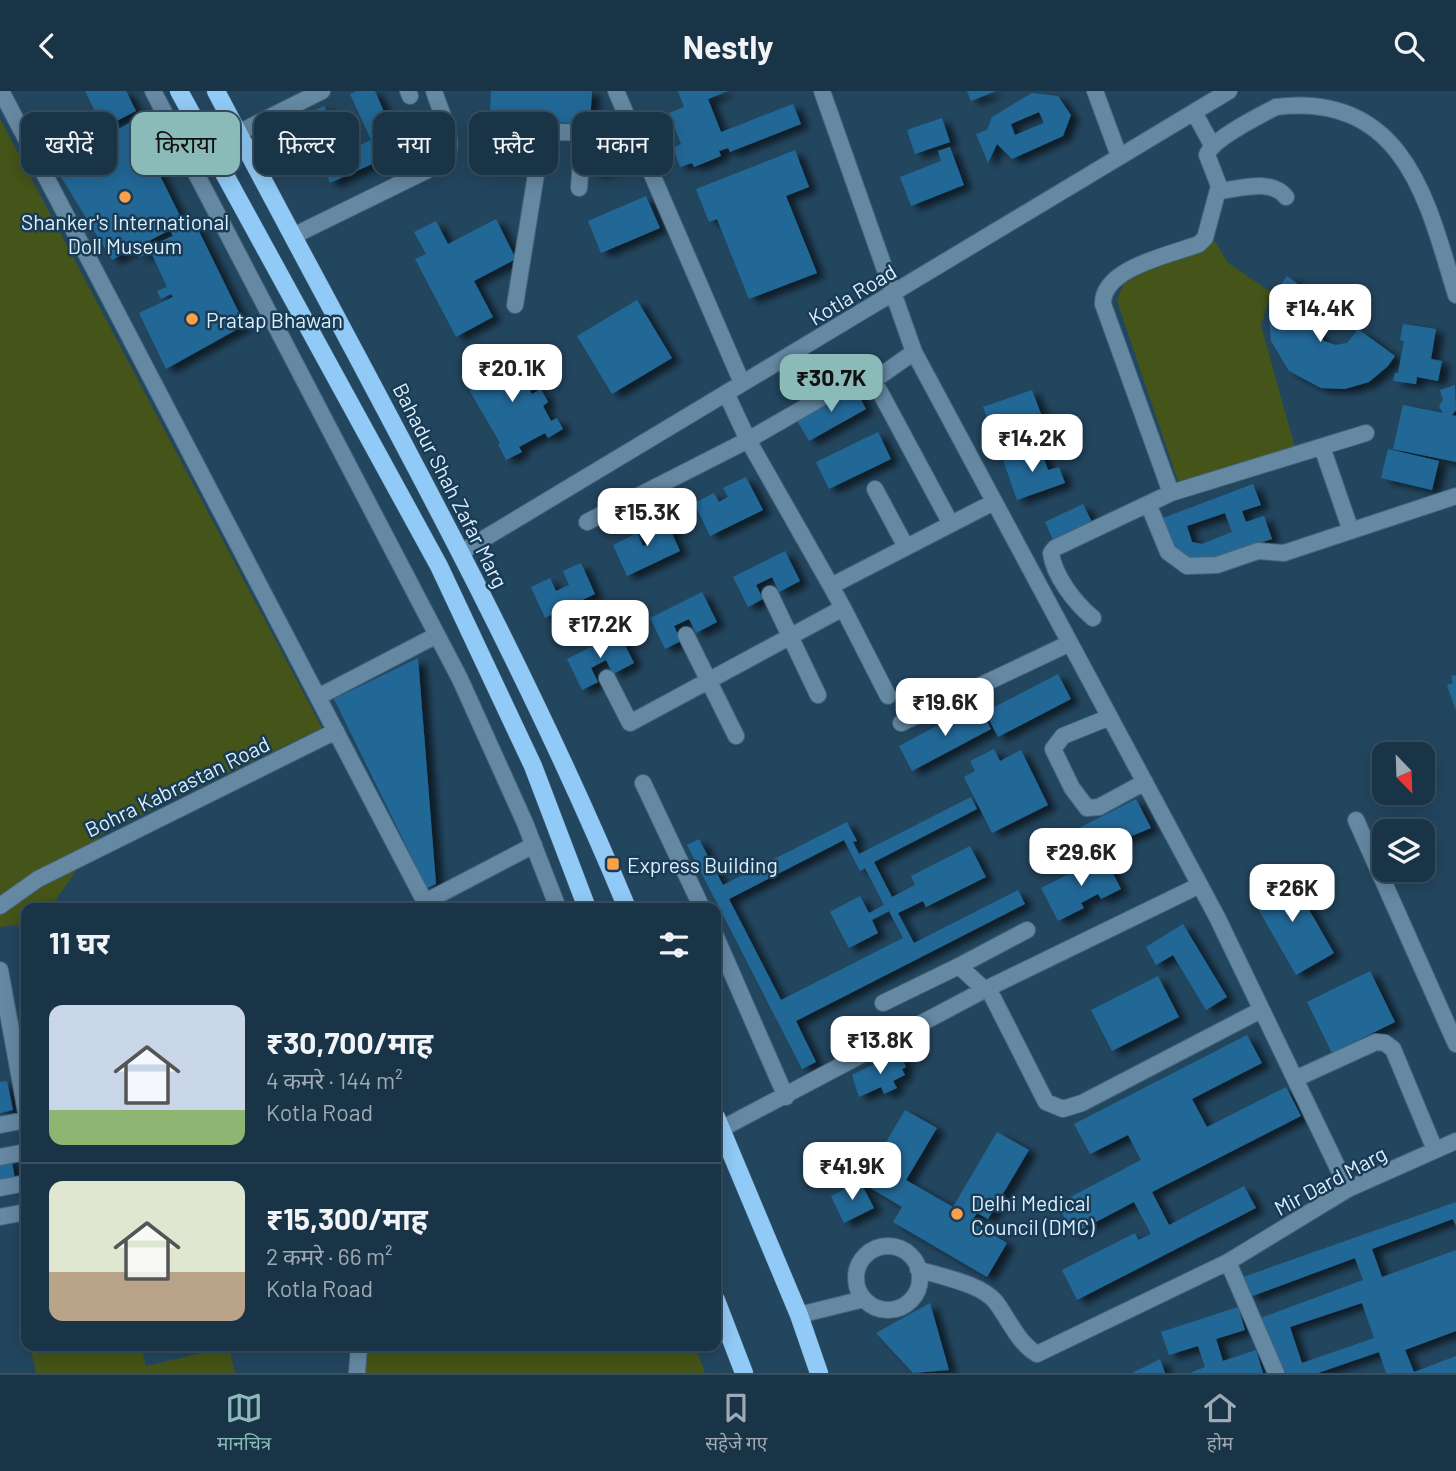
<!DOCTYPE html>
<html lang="hi">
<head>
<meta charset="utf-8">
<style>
  body { margin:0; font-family:Barlow,"Noto Sans Devanagari",sans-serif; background:#273f52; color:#f1f3f6; height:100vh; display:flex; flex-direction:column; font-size:26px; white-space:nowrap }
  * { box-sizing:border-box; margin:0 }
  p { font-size:23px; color:#9faab4 }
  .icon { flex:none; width:38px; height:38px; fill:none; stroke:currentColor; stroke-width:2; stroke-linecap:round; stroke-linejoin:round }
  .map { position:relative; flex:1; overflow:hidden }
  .side { position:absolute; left:21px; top:812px; width:700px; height:448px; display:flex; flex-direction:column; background:#1a3447; border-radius:14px; box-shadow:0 4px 18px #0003,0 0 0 2px #384f60 }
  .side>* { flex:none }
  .guide { position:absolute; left:21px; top:21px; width:700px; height:63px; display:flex; gap:14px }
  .needle { width:46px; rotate:157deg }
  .buttons { position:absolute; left:1372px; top:651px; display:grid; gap:14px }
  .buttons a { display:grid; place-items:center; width:63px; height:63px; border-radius:14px; background:#1a3447; box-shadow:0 4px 18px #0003,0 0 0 2px #384f60; font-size:35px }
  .price { position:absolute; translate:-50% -60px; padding:0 16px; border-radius:14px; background:#fff; color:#222; font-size:23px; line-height:46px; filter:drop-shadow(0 2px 4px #0008) }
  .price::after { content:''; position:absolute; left:50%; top:42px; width:21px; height:16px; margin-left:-10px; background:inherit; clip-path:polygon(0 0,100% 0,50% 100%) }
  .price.on { background:#8bbbb9; color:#111 }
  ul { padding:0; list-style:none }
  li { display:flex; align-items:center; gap:21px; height:175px; padding:0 28px }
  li+li { border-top:2px solid #384f60 }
  li span { display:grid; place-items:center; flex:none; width:196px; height:140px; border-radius:14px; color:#555 }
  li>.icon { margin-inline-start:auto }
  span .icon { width:84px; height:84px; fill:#fffc; stroke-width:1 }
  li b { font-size:30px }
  h2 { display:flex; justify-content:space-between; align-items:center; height:84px; padding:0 28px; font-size:30px }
  .tag { padding:0 24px; border-radius:14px; background:#1a3447; box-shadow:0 4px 18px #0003,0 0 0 2px #384f60; font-size:24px; line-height:63px }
  .tag.on { background:#8bbbb9; color:#111 }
  header { display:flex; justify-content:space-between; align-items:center; height:91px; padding:0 28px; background:#1a3447; font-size:32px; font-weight:700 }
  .menu { display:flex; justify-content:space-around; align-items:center; height:98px; border-top:2px solid #384f60; background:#1a3447; font-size:19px; color:#9faab4 }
  .menu a { display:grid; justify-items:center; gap:4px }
  .menu .on { color:#8bbbb9 }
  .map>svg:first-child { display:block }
</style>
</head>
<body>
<header><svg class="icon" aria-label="back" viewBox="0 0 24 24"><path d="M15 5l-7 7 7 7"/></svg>Nestly<svg class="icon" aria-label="search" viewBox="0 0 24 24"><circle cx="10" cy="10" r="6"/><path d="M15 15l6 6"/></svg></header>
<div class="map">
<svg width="1456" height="1282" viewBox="0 0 1456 1282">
  <defs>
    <filter id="shadow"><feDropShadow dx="8" dy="4.5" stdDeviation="3.5" flood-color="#0009"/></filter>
  </defs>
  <rect width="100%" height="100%" fill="#23465f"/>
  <path fill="#455418" d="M0,28l322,609 -220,106 -52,74h-24v16l-26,3z
    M1215,150l13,22 43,29 -10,34 35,125 -116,36 -63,-186 7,-18 29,-16z
    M30,1255h111l5,20 83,-19 6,26h-199z
    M358,1255h337l10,27h-344z"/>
  <path fill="#226897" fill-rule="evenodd" filter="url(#shadow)" d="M85,0h41l10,20 -33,17z
    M357,0h18l26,60 -71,32 -29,-67 23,-10 21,46 26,-12 -21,-46z
    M491,0h101l-2,33 -58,-3 -3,48 -42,-2z
    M678,0h50l-20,8 13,33 72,-28 8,20 -71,28 -2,-4 -9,3 2,5 -27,11 -2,-4 -12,4 -7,-19 8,-4 -12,-31 15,-6z
    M967,0h29l-25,10z
    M1032,2l26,3 13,19 -8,21 -51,23 -15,-15 -9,19 -12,-29 11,-4 5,-13zM1039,21l5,11 -29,12 -4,-11z
    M942,27l8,24 -35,12 -8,-24z
    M133,30l51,103 9,-5 52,106 -79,44 -27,-56 34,-16 -2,-3 -10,5 -4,-8 10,-4 -16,-35 -11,5 -3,-5 36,-16 -3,-6 -58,30 -59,-96z
    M626,52l7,14 -37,17 -7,-14z
    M950,56l14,38 -53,21 -11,-29 41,-16 -3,-10z
    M795,59l14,37 -23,9 31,77 -68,26 -32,-80 -8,3 -13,-33z
    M646,105l14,32 -59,25 -13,-32z
    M496,128l20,40 -42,22 19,36 -37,20 -41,-78 11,-5 -12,-22 22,-11 12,23z
    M1287,185l39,28 -11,15 1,13 8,9 12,4 11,-2 11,-14 37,27 -7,10 -19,16 -24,7 -24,-1 -32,-17 -18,-30 -2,-23 5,-23z
    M637,209l35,58 -60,36 -35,-58z
    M1403,233l33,5 -5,30 11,2 -4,20 -21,-4 -1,7 -23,-3 2,-8h3l6,-32 -4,-1z
    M518,255l8,14 -7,4 7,12 7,-3 6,12 -9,6 2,3 9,-5 7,13 -5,4 8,15 6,-3 6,11 -15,9 -3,-5 -26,14 3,5 -16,8 -8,-16 2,-1 -39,-67 14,-7 3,6 28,-14 -4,-7z
    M1455,294l1,25 -4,5 4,1v46l-63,-13 10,-44 40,8 -4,-7 4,-6 -3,-10z
    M854,296l12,22 -57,32 -13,-22z
    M1032,299l17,45 -49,18 -17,-46z
    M878,341l13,27 -62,30 -13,-27z
    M1040,356l8,23 11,-3 6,16 -48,17 -14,-40z
    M1388,358l51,12 -7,29 -51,-12z
    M746,386l17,33 -53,26 -16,-33 20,-10 5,9 9,-5 -5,-9z
    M1253,393l8,21 -19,6 4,11 18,-6 8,23 -78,25 -16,-8 -15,-38zM1225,422l7,19 -30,12 -10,-2 -5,-16z
    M1083,413l9,18 -39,18 -8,-18z
    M666,429l14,31 -53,25 -14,-31 24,-12 6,13 6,-2 -6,-13z
    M785,460l15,30 -21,11 -7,-15 -16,8 7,14 -15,8 -15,-30z
    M581,472l14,31 -50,24 -14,-31 19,-9 6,13 13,-6 -6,-14z
    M702,501l15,30 -21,11 -7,-14 -15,7 7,15 -16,8 -15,-31z
    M619,542l15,30 -21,11 -7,-14 -15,8 7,14 -16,8 -15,-31z
    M418,567l18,226 -9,4 -93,-189z
    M1058,583l13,25 -73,38 -13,-25z
    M1456,584v36l-9,-26 6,-2 -2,-7z
    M978,613l13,25 -79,42 -13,-25z
    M994,658l6,12 21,-11 27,55 -56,28 -28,-56 11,-6 -5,-10z
    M971,706l6,12 -103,53 18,35 23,-12 -4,-9 59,-30 16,31 -60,30 -3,-6 -25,12 16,30 104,-53 7,14 -229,117 20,41 -14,7 -115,-224 12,-6 24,46 124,-63 10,19 -4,1 6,12zM844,749l16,31 5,-3 19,37 -15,8 -9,-17 -30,16 19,36 29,-15 -6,-13 17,-9 14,27 -122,62 -52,-101z
    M1136,708l15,29 -39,16 1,3 -28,14 -14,-29z
    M1104,765l17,33 -20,10 -3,-5 -17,9 3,5 -26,13 -17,-33z
    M1288,782l46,80 -38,22 -46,-80z
    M1183,833l44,73 -21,13 -33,-55 -17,10 -10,-18z
    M1370,880l25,51 -63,31 -25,-51z
    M1158,885l21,41 -67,34 -21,-41z
    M1247,944l15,28 -70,36 15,28 79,-40 15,29 -149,76 17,33 75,-39 12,22 -179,92 -15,-30 73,-37 3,7 13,-6 -17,-32 -61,32 -16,-30 84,-44 -13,-25 -38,19 -16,-30z
    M894,963l2,4 5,-2 5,11 -4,2 3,6 -12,6 4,7 -13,6 -3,-7 -22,10 -7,-22z
    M7,990l6,29 -13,3v-31z
    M905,1019l32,18 -31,52 47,27 44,-75 32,18 -41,69 -11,-6 -6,9 36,21 -20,34 -94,-55 9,-15 -40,-24z
    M11,1066l5,27 -16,3v-28z
    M860,1090l14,27 -30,15 -13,-27z
    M26,1094v30h-1l-6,-28z
    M1456,1111v24l-3,-7 -81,30 10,28 74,-27v81l-51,19 9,22 42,-16v17h-70l-7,-21 -61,21h-37l-23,-54 105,-39 -8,-22 -105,39 -7,-20zM1362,1212l12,35 -72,25 -12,-36z
    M930,1212l19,67 -36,3 -37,-40z
    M1238,1216l7,23 -29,9 7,22 33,-11 7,23h-73l15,-6 -7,-21 -29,9 -8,-23z
    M1160,1268l5,14h-33z"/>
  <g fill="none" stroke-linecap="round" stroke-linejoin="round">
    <defs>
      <path id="minor" d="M1,0l424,811 109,-57
        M153,0l307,588 65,144 33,85
        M408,0l2,5
        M616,0l126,292
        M822,0l92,261 303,565 131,272
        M1095,0l24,65
        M1194,21l18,33
        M238,42l84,-42
        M579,97l4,-54
        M1219,100c21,-2 52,-13 67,6
        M293,145l151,-74c14,-19 -4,-51 -10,-71
        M515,214l27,-168 14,-5 45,1 29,-12
        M873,290l41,-29
        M726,302l22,47 83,146
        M1322,356l29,84
        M875,398l31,58
        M1171,402l-68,-189c-1,-36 67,-49 96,-60l6,-6 14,-52 -12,-31c5,-16 52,-39 69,-48 131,-16 153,101 180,188
        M1149,415l19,46 19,14 30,-1 41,-14 26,2 172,-57
        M587,431l161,-82 101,-58 24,-1 7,11 71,132
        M460,462l769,-462
        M770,503l48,101
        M843,517l45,88
        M1093,527c-18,-15 -39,-42 -42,-65l4,-5 116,-55 195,-60
        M686,544l50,101
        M607,587l23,45 213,-115 -12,-22 163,-84
        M318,606l119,-62
        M1110,626l-47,19 -10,13 19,39 15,20 12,-1 46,-25
        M901,632l169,-80
        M643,692l59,125
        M1356,729l100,224
        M0,815l38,-27 298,-148
        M716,846l70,160
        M0,879l26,142
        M988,897l58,114 17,7 19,-6 179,-93
        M985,899l-26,-24 68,-36
        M883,912l76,-37
        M1295,988l81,-37 9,1 8,6 42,101
        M0,1034l26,-5
        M721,1038l267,-141 212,-103
        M0,1066l26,-5
        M0,1097l26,-5
        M0,1126l26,-5
        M856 1187a32 32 0 1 1 64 0a32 32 0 1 1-64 0Z
        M1228,1171l48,111
        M918,1178c23,8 61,14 77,32 14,18 22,41 42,53l191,-92 120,-73 108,-48
        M799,1224l65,-16
        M357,1282l2,-27"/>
      <path id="major" d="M179,0l260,475 94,200 54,142
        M216,0c141,270 294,535 411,817
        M716,1026l83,198 20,58
        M716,1209l28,73"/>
    </defs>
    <use href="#minor" stroke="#44647c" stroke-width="18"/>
    <use href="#major" stroke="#44647c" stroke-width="19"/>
    <use href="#minor" stroke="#6588a3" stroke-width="16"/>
    <use href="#major" stroke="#91caf6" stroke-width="18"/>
  </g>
  <g fill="#f8a14a" stroke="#193b54" stroke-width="2.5">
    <circle cx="125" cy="106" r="7"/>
    <circle cx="192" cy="228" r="7"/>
    <rect x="606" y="766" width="14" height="14" rx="3.5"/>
    <circle cx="957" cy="1123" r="7"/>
  </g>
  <g text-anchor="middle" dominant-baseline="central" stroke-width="5" stroke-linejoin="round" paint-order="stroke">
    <g font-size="21" fill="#dcefff" stroke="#193b54" text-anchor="start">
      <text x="125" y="130" text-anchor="middle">Shanker's International<tspan x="125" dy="24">Doll Museum</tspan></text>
      <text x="206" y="228">Pratap Bhawan</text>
      <text x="627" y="773">Express Building</text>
      <text x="971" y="1111">Delhi Medical<tspan x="971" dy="24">Council (DMC)</tspan></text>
    </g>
    <g font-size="21" fill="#dcefff" stroke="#193b54">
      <text transform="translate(852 203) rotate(-31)">Kotla Road</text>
      <text transform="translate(451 394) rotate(63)">Bahadur Shah Zafar Marg</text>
      <text transform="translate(177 695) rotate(-26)">Bohra Kabrastan Road</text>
      <text transform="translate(1330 1089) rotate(-28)">Mir Dard Marg</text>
    </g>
  </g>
</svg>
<div class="buttons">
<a><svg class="needle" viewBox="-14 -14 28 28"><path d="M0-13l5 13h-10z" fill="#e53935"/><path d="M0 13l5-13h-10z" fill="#9faab4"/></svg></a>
<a><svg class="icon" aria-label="layers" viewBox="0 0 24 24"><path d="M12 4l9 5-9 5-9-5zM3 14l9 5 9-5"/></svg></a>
</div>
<b class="price" style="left:1320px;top:253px">₹14.4K</b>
<b class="price" style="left:512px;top:313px">₹20.1K</b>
<b class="price on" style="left:831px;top:323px">₹30.7K</b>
<b class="price" style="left:1032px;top:383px">₹14.2K</b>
<b class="price" style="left:647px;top:457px">₹15.3K</b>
<b class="price" style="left:600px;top:569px">₹17.2K</b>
<b class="price" style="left:945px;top:647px">₹19.6K</b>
<b class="price" style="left:1081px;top:797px">₹29.6K</b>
<b class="price" style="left:1292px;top:833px">₹26K</b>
<b class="price" style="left:880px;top:985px">₹13.8K</b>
<b class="price" style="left:852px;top:1111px">₹41.9K</b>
<div class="guide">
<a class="tag">खरीदें</a>
<a class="tag on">किराया</a>
<a class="tag">फ़िल्टर</a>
<a class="tag">नया</a>
<a class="tag">फ़्लैट</a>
<a class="tag">मकान</a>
</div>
<section class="side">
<h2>11 घर<svg class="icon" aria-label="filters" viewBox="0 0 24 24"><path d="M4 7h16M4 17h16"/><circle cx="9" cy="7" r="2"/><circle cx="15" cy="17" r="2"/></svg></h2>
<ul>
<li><span style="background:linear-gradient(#c9d6e8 75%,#8fb573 0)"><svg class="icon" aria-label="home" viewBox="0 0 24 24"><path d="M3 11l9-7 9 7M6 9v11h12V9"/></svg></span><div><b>₹30,700/माह</b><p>4 कमरे · 144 m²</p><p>Kotla Road</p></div></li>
<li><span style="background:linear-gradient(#dfe7d0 65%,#b9a48a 0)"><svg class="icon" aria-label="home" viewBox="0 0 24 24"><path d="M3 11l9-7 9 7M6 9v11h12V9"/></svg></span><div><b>₹15,300/माह</b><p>2 कमरे · 66 m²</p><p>Kotla Road</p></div></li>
</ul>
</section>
</div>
<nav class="menu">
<a class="on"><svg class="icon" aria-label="map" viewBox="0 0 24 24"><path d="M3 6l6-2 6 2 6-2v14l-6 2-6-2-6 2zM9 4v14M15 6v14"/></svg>मानचित्र</a>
<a><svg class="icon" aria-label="saved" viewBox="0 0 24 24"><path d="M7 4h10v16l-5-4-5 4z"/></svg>सहेजे गए</a>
<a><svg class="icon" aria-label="home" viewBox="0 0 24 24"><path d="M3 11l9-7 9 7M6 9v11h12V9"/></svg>होम</a>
</nav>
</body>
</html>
